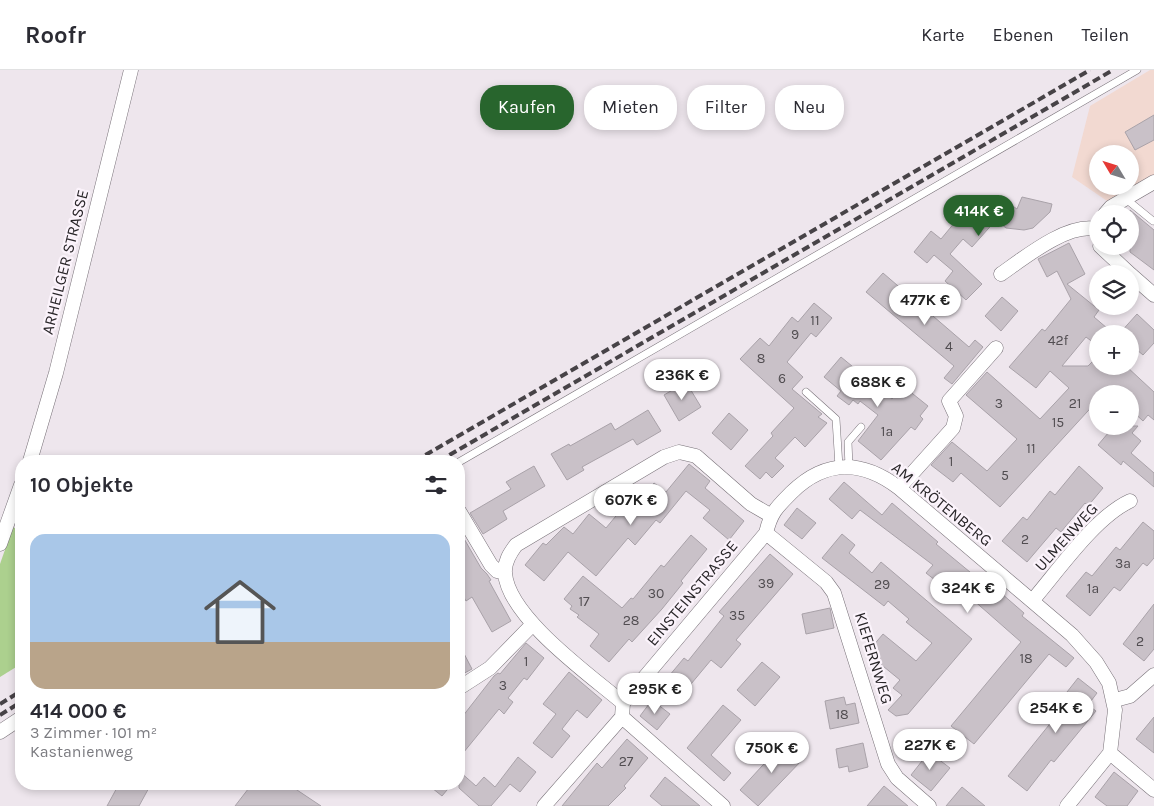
<!DOCTYPE html>
<html lang="de">
<head>
<meta charset="utf-8">
<style>
  body { margin:0; font-family:Karla,sans-serif; background:#f2f2f3; color:#2b2b33; height:100vh; display:flex; flex-direction:column; font-size:19px; white-space:nowrap }
  * { box-sizing:border-box; margin:0 }
  p { font-size:16px; color:#7c7c81 }
  .icon { flex:none; width:28px; height:28px; fill:none; stroke:currentColor; stroke-width:2; stroke-linecap:round; stroke-linejoin:round }
  .map { position:relative; flex:1; overflow:hidden }
  .drawer { position:absolute; left:15px; top:385px; width:450px; height:335px; display:flex; flex-direction:column; background:#fff; border-radius:20px; box-shadow:0 2px 8px #0003 }
  .drawer>* { flex:none }
  .guide { position:absolute; left:480px; top:15px; width:475px; height:45px; display:flex; gap:10px }
  .needle { width:32px; rotate:308deg }
  .fabs { position:absolute; left:1089px; top:75px; display:grid; gap:10px }
  .fabs a { display:grid; place-items:center; width:50px; height:50px; border-radius:50%; background:#fff; box-shadow:0 2px 8px #0003; font-size:25px }
  .price { position:absolute; translate:-50% -42px; padding:0 11px; border-radius:18px; background:#fff; color:#222; font-size:16px; line-height:32px; filter:drop-shadow(0 1px 2px #0008) }
  .price::after { content:''; position:absolute; left:50%; top:30px; width:15px; height:11px; margin-left:-8px; background:inherit; clip-path:polygon(0 0,100% 0,50% 100%) }
  .price.active { background:#28652d; color:#fff }
  ul { padding:0; list-style:none }
  li { display:grid; align-content:center; gap:10px; height:265px; padding:0 15px }
  li span { display:grid; place-items:center; height:155px; border-radius:15px; color:#555 }
  li>.icon { margin-inline-start:auto }
  span .icon { width:90px; height:90px; fill:#fffc; stroke-width:1 }
  li b { font-size:21px }
  h2 { display:flex; justify-content:space-between; align-items:center; height:60px; padding:0 15px; font-size:21px }
  .chip { padding:0 18px; border-radius:20px; background:#fff; box-shadow:0 2px 8px #0003; font-size:18px; line-height:45px }
  .chip.active { background:#28652d; color:#fff }
  header { display:flex; align-items:center; gap:30px; box-sizing:border-box; height:70px; padding:0 25px; background:#fff; border-bottom:1px solid #e1e1e2 }
  header strong { font-size:24px }
  nav { display:flex; gap:28px; margin-inline-start:auto; font-size:18px }
  .map>svg:first-child { display:block }
</style>
</head>
<body>
<header>
<strong>Roofr</strong>
<nav><a>Karte</a><a>Ebenen</a><a>Teilen</a></nav>
</header>
<div class="map">
<svg width="1154" height="736" viewBox="0 0 1154 736">
  <rect width="100%" height="100%" fill="#eee6ed"/>
  <path fill="#f2d9d1" fill-rule="evenodd" d="M1150,0h4v107l-44,26 -38,-26 18,-71zM1098,84h32v32h-32z"/>
  <path fill="#acd08e" d="M13,457l8,5v132l-21,13v-113z"/>
  <path fill="#c9c1c8" stroke="#a9a2a9" d="M1154,45v25l-19,10 -10,-18z
    M998,126l19,13 5,-12 30,7 -2,8 -17,16 -9,2 -18,-2 -10,-8 -24,27 -9,-8 -13,15 32,30 -16,16 -21,-19 8,-10 -19,-16 -7,8 -13,-11 17,-21 10,8 24,-29 12,11z
    M1130,140l24,20v40l-24,-18z
    M1069,173l16,31 -18,10 32,26 -5,7 20,17h-16v12l-12,-9 -24,29h26l10,-10v10h28l28,26v28l-6,-5 -5,6 -13,-12v-15h-32v6l-98,107 -39,-34 -8,9 -22,-17 21,-23 35,29 30,-32 -51,-44 21,-23 53,47 29,-31 -19,-17 -14,17 -27,-21 33,-38 3,2 26,-32 -14,-28 -10,6 -9,-18z
    M883,203l86,74 6,-7 8,7 -31,37 -8,-6 10,-12 -88,-74z
    M1002,227l16,14 -17,20 -16,-15z
    M814,233l18,15 -16,19 -5,-4 -24,29 16,15 -11,12 30,25 -4,3 9,6 -22,24 -10,-10 -20,21 9,8 -12,12 -6,-6 -6,7 -15,-13 28,-30 -2,-3 23,-25 -54,-49 20,-21 9,8 23,-29 6,5z
    M1137,244l17,16v13l-11,12 -13,-11v-10h-11z
    M841,287l51,42 11,-13 25,20 -8,10 3,3 -8,11 -4,-3 -30,33 -23,-19 20,-26 -18,-14 -2,3 -5,-4 -4,5 -12,-9 4,-5 -17,-14z
    M686,312l15,25 -22,14 -15,-26z
    M648,340l13,21 -24,14 -4,-6 -51,28 2,3 -17,10 -16,-26 18,-10 1,2 41,-23 4,7z
    M729,343l19,17 -17,20 -19,-17z
    M1114,356h24l-6,7 9,8 -10,12 23,20v14l-31,-26 -2,4 -23,-20z
    M689,394l21,17 -5,7 39,33 -15,19 -26,-22 7,-8 -24,-19 -26,32 -4,-3 -21,25 -7,-7 -32,38 -28,-24 -24,29 -19,-16 18,-22 3,2 18,-18 9,7 16,-20 17,14 19,-23 7,5 22,-27 12,9z
    M534,396l11,20 -42,25 4,8 -24,15 -13,-21 41,-24 -5,-7z
    M1079,396l24,22 -15,18 -3,-3 -24,29 -5,-4 -29,34 -25,-21 21,-24 4,3 23,-29 5,4z
    M844,412l38,33 10,-12 46,39 -2,2 40,33 3,-3 45,39 -2,3 52,42 -8,9 -17,-13 -75,90 -23,-18 70,-84 -66,-58 -6,7 -23,-18 7,-8 -73,-55 -8,9 -23,-20z
    M797,438l19,15 -14,16 -18,-14z
    M1143,452l11,9v27l-7,8 -4,-3 -23,28 -6,-4 -24,29 -24,-20 20,-24 6,4 24,-29 4,3z
    M459,460l22,38 6,6 4,6 -2,1 22,40 -19,11 -20,-35 -6,4 -7,-13z
    M842,464l13,11 -6,8 23,20 9,-11 91,77 -64,75 -12,2 -8,-6 14,-15 -9,-7 7,-8 -33,-27 16,-19 33,27 16,-18 -26,-21 3,-3 -21,-18 -4,5 -62,-48z
    M691,465l16,14 -26,32 2,2 -21,26 -30,33 -3,-3 -20,23 -19,-16 9,-12 -22,-17 2,-2 -9,-6 2,-3 -8,-7 19,-23 39,32 9,-10 2,1 28,-34 3,2z
    M770,484l23,20 -57,66 5,4 -20,24 -10,-8 -25,30 -17,-14 15,-18 4,3 36,-45 -5,-4z
    M1154,534v45l-10,12 -21,-17z
    M830,538l4,20 -28,6 -4,-20z
    M526,573l18,15 -17,22 -3,-2 -16,20 5,4 -9,12 -5,-5 -40,49v-37l35,-45 4,-3 2,1z
    M459,574l13,25 -13,7z
    M762,592l18,15 -25,29 -18,-16z
    M569,602l33,28 -15,18 -10,-8 -15,19 8,7 -18,22 -19,-15 23,-29 -13,-10z
    M1078,608l19,15 -9,12 8,6 -42,51 -3,-2 -24,31 -19,-15 53,-66 -5,-4z
    M844,627l2,8 9,-2 4,20 -29,6 -5,-28z
    M652,630l18,14 -13,16 -17,-14z
    M723,635l18,15 -30,35 20,18 -7,8 -37,-33z
    M1154,647v36l-18,-14z
    M627,669l21,19 -24,28 2,2 -18,18h-46l35,-43 5,5z
    M785,671l19,17 -46,48 -18,-16z
    M863,673l5,24 -19,5 -1,-6 -9,2 -3,-19z
    M929,682l21,16 -19,23 -20,-16z
    M518,687l18,15 -16,20 -10,-8 -19,22h-12l-20,-18v-17l17,15 8,-9 11,10z
    M1114,702l24,19 -11,15h-20l-12,-9z
    M665,707l35,29h-38l-12,-10z
    M119,714h32l-12,22h-32z
    M252,714h36l33,22h-86z
    M427,714h25l-10,12z
    M884,716l24,20h-41z
    M962,717l23,19h-39z"/>
  <g fill="none" stroke-linecap="round" stroke-linejoin="round">
    <defs>
      <path id="lane" d="M1126,129l27,22
        M806,322l30,27 3,48
        M459,392l678,-392
        M849,397l-1,-25 13,-15"/>
      <path id="street" d="M1105,144l6,-7 43,-25
        M1100,176l30,28
        M1001,204c23,-16 66,-51 95,-45
        M1130,204l24,21
        M30,391l26,-88 75,-303
        M899,418l54,-60 3,-12 -7,-15 47,-53
        M459,441l32,54 6,6 8,2
        M766,463l60,49 8,11 54,171 9,14 32,28
        M0,474l21,-59
        M1032,531c26,-30 63,-84 98,-100
        M459,618l31,-20 43,-44
        M1115,630l15,-4 24,-21
        M623,633c-33,-28 -115,-86 -118,-130 -1,-11 5,-20 11,-28l148,-88 15,-5 17,4 55,48 19,11
        M622,647l101,89
        M0,662l21,-14
        M1110,683l44,37
        M544,736l78,-89 1,-14 143,-170c5,-21 11,-26 26,-41 34,-33 70,-32 107,-4l173,147 24,27 13,21 6,27 -5,43 -43,53"/>
    </defs>
    <use href="#lane" stroke="#787178" stroke-width="8"/>
    <use href="#street" stroke="#787178" stroke-width="15"/>
    <use href="#lane" stroke="#fff" stroke-width="7"/>
    <use href="#street" stroke="#fff" stroke-width="14"/>
    <path stroke="#474347" stroke-width="4" stroke-dasharray="8 4" stroke-linecap="butt" d="M415,391l675,-391
      M439,391l674,-391
      M0,634l21,-13
      M0,645l21,-13"/>
  </g>
  <g text-anchor="middle" dominant-baseline="central" stroke-width="4.5" stroke-linejoin="round" paint-order="stroke">
    <g font-size="14" fill="#514d51">
      <text x="815" y="250">11</text>
      <text x="795" y="264">9</text>
      <text x="1058" y="270">42f</text>
      <text x="949" y="276">4</text>
      <text x="761" y="288">8</text>
      <text x="782" y="308">6</text>
      <text x="999" y="333">3</text>
      <text x="1075" y="333">21</text>
      <text x="1058" y="352">15</text>
      <text x="887" y="361">1a</text>
      <text x="1031" y="378">11</text>
      <text x="951" y="391">1</text>
      <text x="1005" y="405">5</text>
      <text x="1025" y="469">2</text>
      <text x="1123" y="493">3a</text>
      <text x="766" y="513">39</text>
      <text x="882" y="514">29</text>
      <text x="1093" y="518">1a</text>
      <text x="656" y="523">30</text>
      <text x="584" y="531">17</text>
      <text x="737" y="545">35</text>
      <text x="631" y="550">28</text>
      <text x="1140" y="571">2</text>
      <text x="1026" y="588">18</text>
      <text x="526" y="591">1</text>
      <text x="503" y="615">3</text>
      <text x="842" y="644">18</text>
      <text x="626" y="691">27</text>
    </g>
    <g font-size="16" fill="#292629" stroke="#fbf3fb">
      <text transform="translate(65 192) rotate(-76)">ARHEILGER STRASSE</text>
      <text transform="translate(942 434) rotate(39)">AM KRÖTENBERG</text>
      <text transform="translate(1066 467) rotate(-48)">ULMENWEG</text>
      <text transform="translate(692 523) rotate(-50)">EINSTEINSTRASSE</text>
      <text transform="translate(874 588) rotate(73)">KIEFERNWEG</text>
    </g>
  </g>
</svg>
<div class="fabs">
<a><svg class="needle" viewBox="-14 -14 28 28"><path d="M0-13l5 13h-10z" fill="#e53935"/><path d="M0 13l5-13h-10z" fill="#7c7c81"/></svg></a>
<a><svg class="icon" aria-label="locate" viewBox="0 0 24 24"><circle cx="12" cy="12" r="6"/><path d="M12 2v4M12 18v4M2 12h4M18 12h4"/></svg></a>
<a><svg class="icon" aria-label="layers" viewBox="0 0 24 24"><path d="M12 4l9 5-9 5-9-5zM3 14l9 5 9-5"/></svg></a>
<a>+</a>
<a>−</a>
</div>
<b class="price active" style="left:979px;top:167px">414K €</b>
<b class="price" style="left:925px;top:256px">477K €</b>
<b class="price" style="left:682px;top:331px">236K €</b>
<b class="price" style="left:878px;top:338px">688K €</b>
<b class="price" style="left:631px;top:456px">607K €</b>
<b class="price" style="left:968px;top:544px">324K €</b>
<b class="price" style="left:655px;top:645px">295K €</b>
<b class="price" style="left:1056px;top:664px">254K €</b>
<b class="price" style="left:930px;top:701px">227K €</b>
<b class="price" style="left:772px;top:704px">750K €</b>
<div class="guide">
<a class="chip active">Kaufen</a>
<a class="chip">Mieten</a>
<a class="chip">Filter</a>
<a class="chip">Neu</a>
</div>
<section class="drawer">
<h2>10 Objekte<svg class="icon" aria-label="filters" viewBox="0 0 24 24"><path d="M4 7h16M4 17h16"/><circle cx="9" cy="7" r="2"/><circle cx="15" cy="17" r="2"/></svg></h2>
<ul>
<li><span style="background:linear-gradient(#a9c7e8 70%,#b9a48a 0)"><svg class="icon" aria-label="home" viewBox="0 0 24 24"><path d="M3 11l9-7 9 7M6 9v11h12V9"/></svg></span><div><b>414 000 €</b><p>3 Zimmer · 101 m²</p><p>Kastanienweg</p></div></li>
</ul>
</section>
</div>
</body>
</html>
